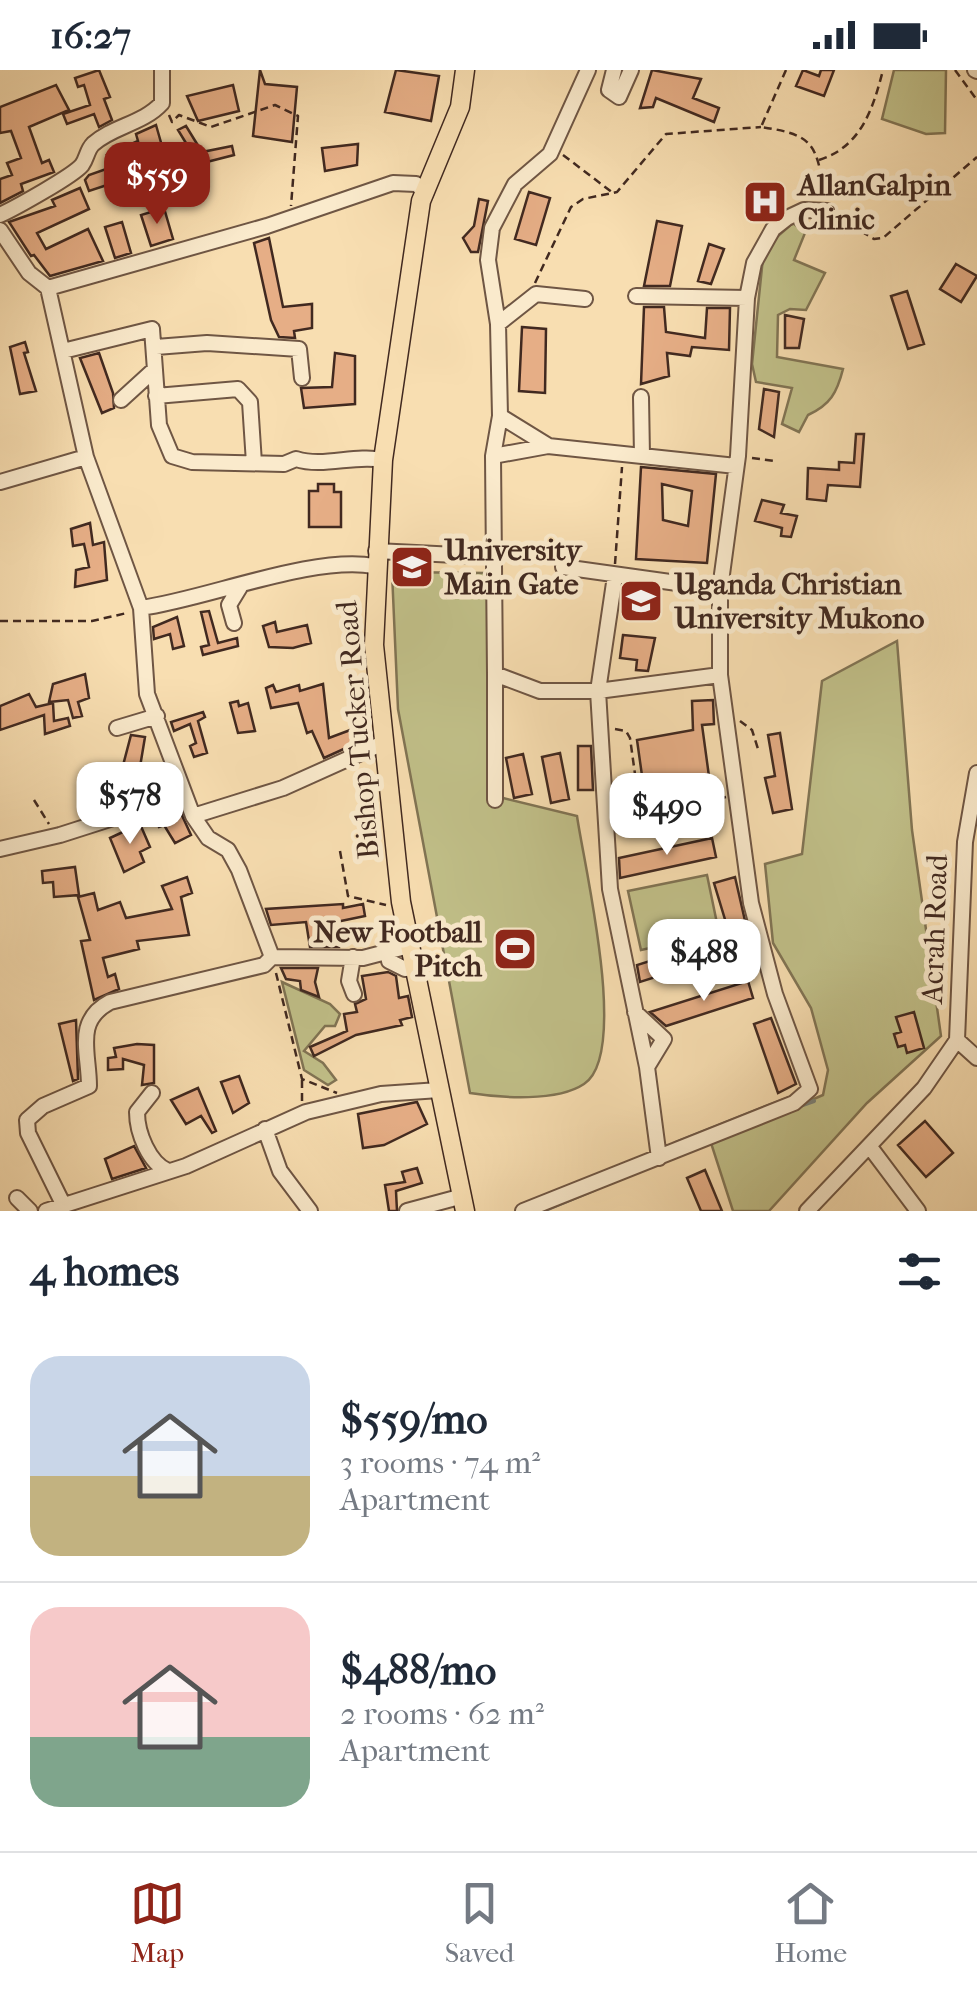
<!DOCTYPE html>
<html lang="en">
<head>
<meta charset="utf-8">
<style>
  body { margin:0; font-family:"IM FELL French Canon",serif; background:#f2f2f3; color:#1f2937; height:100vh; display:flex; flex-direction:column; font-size:38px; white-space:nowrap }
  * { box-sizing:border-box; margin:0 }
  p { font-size:32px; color:#747a83 }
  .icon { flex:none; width:55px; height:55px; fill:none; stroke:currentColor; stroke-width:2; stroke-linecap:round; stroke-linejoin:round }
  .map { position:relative; height:1141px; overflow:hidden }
  .sheet { display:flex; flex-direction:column; background:#fff; flex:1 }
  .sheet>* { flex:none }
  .price { position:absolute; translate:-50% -85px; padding:0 22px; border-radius:20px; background:#fff; color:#222; font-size:32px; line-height:65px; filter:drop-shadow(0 2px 5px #0008) }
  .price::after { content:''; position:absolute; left:50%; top:60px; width:30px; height:22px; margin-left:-15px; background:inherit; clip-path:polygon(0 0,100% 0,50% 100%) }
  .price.current { background:#8f2418; color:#fff }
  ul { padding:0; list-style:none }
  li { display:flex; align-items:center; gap:30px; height:250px; padding:0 30px }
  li+li { border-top:2px solid #e0e1e3 }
  li span { display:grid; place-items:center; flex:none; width:280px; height:200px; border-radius:30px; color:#555 }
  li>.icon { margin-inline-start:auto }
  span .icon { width:120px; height:120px; fill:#fffc; stroke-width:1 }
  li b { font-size:42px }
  h2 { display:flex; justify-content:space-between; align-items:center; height:120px; padding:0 30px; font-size:42px }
  .status { display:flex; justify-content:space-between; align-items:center; height:70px; padding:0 50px; background:#fff; direction:ltr }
  .status svg { height:28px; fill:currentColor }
  .dock { display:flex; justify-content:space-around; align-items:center; height:140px; border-top:2px solid #e0e1e3; background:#fff; font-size:28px; color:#747a83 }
  .dock a { display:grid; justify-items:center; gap:5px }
  .dock .current { color:#8f2418 }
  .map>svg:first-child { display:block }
</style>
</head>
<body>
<div class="status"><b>16:27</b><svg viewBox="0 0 49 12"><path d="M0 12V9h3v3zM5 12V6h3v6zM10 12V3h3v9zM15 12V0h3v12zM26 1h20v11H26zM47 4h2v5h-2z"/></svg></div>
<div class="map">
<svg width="977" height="1141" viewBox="0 0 977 1141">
  <rect width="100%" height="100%" fill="#f8deb1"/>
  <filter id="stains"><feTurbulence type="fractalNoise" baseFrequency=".002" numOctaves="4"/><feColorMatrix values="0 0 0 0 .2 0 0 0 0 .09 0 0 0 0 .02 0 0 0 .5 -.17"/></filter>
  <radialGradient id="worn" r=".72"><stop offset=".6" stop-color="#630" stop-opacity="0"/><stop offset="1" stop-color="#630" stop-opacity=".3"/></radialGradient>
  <path fill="#c1c089" stroke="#817454" stroke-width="2.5" d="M894,0h52l-1,63 -19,1 -44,-15z
    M793,153l12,10 -11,27 31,13 -19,37 -16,-1 -12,6 -1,42 66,12c-6,24 -13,36 -35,46l-9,17 -17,-8 10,-36 -36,-6 -4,-18 12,-116z
    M392,502l95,1 2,137 14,88 74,18c7,50 53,238 7,268 -27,18 -83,14 -114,9l-72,-384z
    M897,571l15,189 29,206 -74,67 -98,108h-36l-22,-68 112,-48 5,-25 -17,-62 -38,-65 -8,-79 37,-10 20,-173z
    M707,805l12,58 -78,17 -13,-59z
    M282,912l48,22 10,10 -5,12h-10l-21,25 19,12 13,17 -8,5 -24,-15z"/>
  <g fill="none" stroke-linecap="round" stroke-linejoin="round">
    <path stroke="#798178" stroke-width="4" d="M797,1037l17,-6
      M675,1073l121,-48
      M543,1141l51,-21"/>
  </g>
  <path fill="#e6ae86" stroke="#412920" stroke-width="2.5" fill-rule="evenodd" d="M99,0l11,27 -6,2 8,21 -13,7 -5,-13 -27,10 -4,-10 27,-9 -6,-20 -6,2 -3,-9z
    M260,0l5,14 32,3 -5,55 -39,-6z
    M396,0l43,6 -8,45 -46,-9z
    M652,0l49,9 -8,19 26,10 -5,14 -58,-24 -3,9 -13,1z
    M803,0l16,6 2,-6h13l-10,26 -28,-10z
    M56,15l13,25 -40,17 13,36 7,-3 5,12 -33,12 2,7 -23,12v-24l12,-4 -5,-12 14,-5 -10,-27 -11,2v-26z
    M233,15l6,26 -41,10 -11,-25z
    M156,55l6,21 14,19 -7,3 9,21 -25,5 -8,-17 -33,15 -5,-7 -18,6 -4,-11 4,-5 23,-8 -5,-12 31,-14 -2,-7z
    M186,56l16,26 30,-6 2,9 -43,11 -7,-16 5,-2 -11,-18z
    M358,74l-1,21 -32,6 -3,-23z
    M80,118l9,21 -52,24 9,16 42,-20 15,32 -53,15 -16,-21 -3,1 -22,-34 46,-16 -3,-6z
    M529,122l21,6 -14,47 -21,-6z
    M479,129l9,2 -10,51h-7l-8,-14 11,-12z
    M164,138l9,31 -22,7 -10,-31z
    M657,151l25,5 -12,60h-26z
    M122,152l9,31 -16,5 -10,-31z
    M269,168l14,69 29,-3v24l-18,3 1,7 -16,-1 -8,-17 -17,-77z
    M709,174l15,5 -13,35 -13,-3z
    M956,194l21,12 -16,26 -21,-13z
    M907,221l17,53 -16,5 -17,-53z
    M644,237h20l2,25 39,6 2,-30h23l-1,42 -37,-3 -2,9 -23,-3 2,23 -28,8z
    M785,245l19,4 -5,29h-14z
    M522,257l24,2 -1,64 -26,-2z
    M25,272l3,10 -4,1 12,38 -16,3 -10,-47z
    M99,283l14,40 1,15 -12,5 -22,-55z
    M335,283l20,3v48l-51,4 -3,-20 31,-1z
    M764,319l15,3 -5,45 -15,-8z
    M856,364h8l-4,53 -32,-2 -2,16 -19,-2 1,-31 31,2v-8l15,1z
    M641,397l75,7 -9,89 -71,-4zM662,414l30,7 -4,35 -25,-6z
    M318,414h16v8h7v35h-32v-36h9z
    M762,430l22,5 -3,8 16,3 -6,21 -10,-1 1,-8 -27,-7z
    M90,453l3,22 11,-3 3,38 -32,7 1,-17 13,-3 -5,-23 -11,2 -2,-17z
    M209,541l9,32 19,-5 1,8 -35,9 -2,-8 8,-2 -8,-33z
    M177,547l7,29 -11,3 -3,-15 -16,5 -1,-12z
    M275,552l2,10 30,-7 4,18 -18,5 -24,-1 -6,-21z
    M623,565l32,3 -7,33 -12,-1 1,-10 -17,-2z
    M85,604l4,24 -11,4 4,14 -9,2 -5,-18 -19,2 4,-18z
    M323,614l6,54 24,-9 4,14 -33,15 -12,-27 -5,2 -9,-30 -27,5 -5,-20 7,-3 3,7 23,-7 1,6z
    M29,624l7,13 17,-4 1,18 14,-3 2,8 -25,8 -1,-19 -44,15v-24z
    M713,630l1,24 -12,1 9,66 -65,13 -9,-64 56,-10 -1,-29z
    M238,631l1,5 9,-3 7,28 -17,2 -8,-30z
    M203,642l2,5 -7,4 9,32 -13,4 -4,-11 6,-3 -6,-19 -16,7 -3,-9z
    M780,663l12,76 -19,4 -8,-35 10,-2 -7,-41z
    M131,665l14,2 -5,30 16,3 -6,20 -7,-4 -1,6 -12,-24 -9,5z
    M578,676h13l2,44h-15z
    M560,683l9,46 -18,4 -9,-46z
    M523,684l9,40 -18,4 -8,-40z
    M179,739l12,26 -16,8 -11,-18 -5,2 -4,-7z
    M140,754l10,23 -10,5 4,10 -20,10 -14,-34z
    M712,768l4,19 -96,21 -1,-20z
    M75,797l4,28 -25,2 -1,-15 -10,1 -1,-12z
    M187,807l5,16 -11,4 8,38 -52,6 2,8 -36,9 5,19 7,-3 4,15 -25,11 -13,-59 9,-1 -12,-43 16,-4 4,17 22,-8 6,16 46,-9 -10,-23z
    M735,807l16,70 -111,35 -3,-17 93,-29 -16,-53z
    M343,834v4l20,-4 2,12 -29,6 3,25h-29l-4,-25 -35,3 -5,-16z
    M281,898h37l-3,14 4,15 -18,-7 -1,-9 -14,-2z
    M388,902l8,4 3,22 9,-2 4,21 -12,3 2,5 -46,10 -42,21 -4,-9 37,-16 -3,-17 13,-2 -2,-8 11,-5 -4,-23z
    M748,911l5,17 -87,28 -16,-14z
    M914,942l10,36 -17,5 -2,-8 -7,2 -4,-13 7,-2 -5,-15z
    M771,948l25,66 -18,9 -24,-69z
    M76,950l2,59 -5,2 -14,-57z
    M137,974l17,1v38l-12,2 2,-20 -21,-6v10l-15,1v-12l8,-1 -2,-9z
    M239,1006l10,27 -16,10 -12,-31z
    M198,1018l18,43 -4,2 -11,-17 -15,8 -15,-24z
    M417,1032l10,22 -43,21 -21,3 -5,-34z
    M925,1051l28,32 -27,24 -28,-32z
    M134,1076l12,22 -34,11 -7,-20z
    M417,1098l5,15 -26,8 1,20h-8l-4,-26 20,-3 -3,-10z
    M705,1100l17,41h-21l-14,-33z"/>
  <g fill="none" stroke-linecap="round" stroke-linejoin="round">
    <defs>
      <path id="minor" d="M588,0l-38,84 -35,30 -23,44 -4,32 10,64 2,92 -7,40 2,218 45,17h58l12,198 37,178 12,91
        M614,0l-5,20 10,7 12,-27
        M975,0l2,1
        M0,145c15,-7 73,-39 82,-50 5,-7 5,-15 11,-21 20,-18 50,-20 69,-41v-33
        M0,160l29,43 19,15 219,-62 126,-43 23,1 10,8
        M48,218l38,169 55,151
        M636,226l111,2
        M498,254l38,-30 49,5
        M156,277l51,-4 92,6 3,29
        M63,281l89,-22 7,96 13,31 20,6 92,2 12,-5c28,9 58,-5 87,1
        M156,326l82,-7 12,13 4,61
        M641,327l1,59
        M121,330l34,-31
        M500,346l47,29
        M493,386l55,-10 188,20
        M0,412l86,-25
        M376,481l100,5 20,-4
        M374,496c-62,-11 -167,33 -233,42l6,86 46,122 15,22 20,12 11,20 33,87 91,1 46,-12
        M563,497l157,22
        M615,506l-17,115 122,-16
        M234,553l-5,-18 11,-18
        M495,604v126
        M117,658l40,-12
        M193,746l90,-28 98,-44
        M0,779l60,-14 125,-40
        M388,884l1,7 16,8
        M353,887l-4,24 5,13
        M635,942l29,27 -17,28
        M957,970l20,18
        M152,1023l-15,19c0,21 12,51 31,59
        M265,1059l15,42 30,40
        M870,1077l48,64
        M17,1128l13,13
        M63,1134l-35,-71 -1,-13 16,-14 46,-20c0,-34 -15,-65 21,-84l154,-37 8,-8
        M46,1141l140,-45 120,-54 75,-18 58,-4
        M407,1141l56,-15
        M523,1141l271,-108 16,-14 -35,-95 -24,-91 -31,-228v-86l18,-133 9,-158 7,-35 19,-34 14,-11 17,-8 23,1
        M807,1141l117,-123 33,-48 8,-198 12,-69"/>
      <path id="major" d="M465,0l-5,37 -39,94 -38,259 -9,185 27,257 64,309"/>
    </defs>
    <use href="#minor" stroke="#6f5644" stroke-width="18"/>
    <use href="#major" stroke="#412920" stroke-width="21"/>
    <path stroke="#412920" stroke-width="2.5" stroke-dasharray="8 5" stroke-linecap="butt" d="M786,0l-25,57c55,8 55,18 64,70
      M955,0l22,30
      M169,45l3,7 7,-7 32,12 64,-22 23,11 -7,90
      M563,85l50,38
      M819,90c42,-13 54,-51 64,-90
      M839,148l35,21 9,-1 94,-81
      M535,213l36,-76 12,-8 34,-7 49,-58 95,-7
      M752,388l23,3
      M615,494l7,-97
      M0,551h92l35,-8
      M740,651l12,9 6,19
      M615,659l11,2 4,7 9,65 12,9 75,-15
      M34,730l15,24
      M340,781l8,45 38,9
      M276,903l26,106 35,14
      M302,1010v22"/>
    <use href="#minor" stroke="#faeacc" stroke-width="14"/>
    <use href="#major" stroke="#f8deb1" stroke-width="18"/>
  </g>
  <defs>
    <symbol id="hospital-square" viewBox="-11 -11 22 22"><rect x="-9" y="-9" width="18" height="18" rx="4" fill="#8f2418" stroke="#faeacc"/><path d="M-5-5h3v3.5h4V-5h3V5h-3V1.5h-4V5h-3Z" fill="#fff"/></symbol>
    <symbol id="school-square" viewBox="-11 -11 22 22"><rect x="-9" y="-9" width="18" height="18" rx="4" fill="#8f2418" stroke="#faeacc"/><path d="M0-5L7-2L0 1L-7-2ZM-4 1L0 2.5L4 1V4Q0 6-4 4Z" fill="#fff"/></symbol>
    <symbol id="university-square" viewBox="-11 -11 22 22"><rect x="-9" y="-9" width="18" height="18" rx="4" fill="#8f2418" stroke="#faeacc"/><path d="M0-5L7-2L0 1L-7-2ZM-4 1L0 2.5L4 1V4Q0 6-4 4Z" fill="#fff"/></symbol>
    <symbol id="stadium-square" viewBox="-11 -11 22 22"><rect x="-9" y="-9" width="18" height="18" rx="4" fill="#8f2418" stroke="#faeacc"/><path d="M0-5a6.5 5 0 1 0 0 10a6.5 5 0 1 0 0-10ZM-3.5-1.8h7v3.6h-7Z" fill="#fff"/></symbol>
  </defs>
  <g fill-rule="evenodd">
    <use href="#hospital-square" x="740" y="107" width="50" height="50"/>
    <use href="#school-square" x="387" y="472" width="50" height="50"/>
    <use href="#university-square" x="616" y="506" width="50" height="50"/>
    <use href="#stadium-square" x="490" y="854" width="50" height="50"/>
  </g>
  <g text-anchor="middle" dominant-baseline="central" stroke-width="10" stroke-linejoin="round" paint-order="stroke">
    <g font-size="30" font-weight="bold" fill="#412920" stroke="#faeacc" text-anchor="start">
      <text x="798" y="115">AllanGalpin<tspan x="798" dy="34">Clinic</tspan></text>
      <text x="444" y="480">University<tspan x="444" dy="34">Main Gate</tspan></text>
      <text x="674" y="514">Uganda Christian<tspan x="674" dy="34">University Mukono</tspan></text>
      <text x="482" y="862" text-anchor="end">New Football<tspan x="482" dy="34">Pitch</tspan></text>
    </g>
    <g font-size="30" fill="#412920" stroke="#faeacc">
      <text transform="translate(358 660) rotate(-95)">Bishop Tucker Road</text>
      <text transform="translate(935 859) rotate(-88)">Acrah Road</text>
    </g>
  </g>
  <rect width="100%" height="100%" filter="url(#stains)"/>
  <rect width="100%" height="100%" fill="url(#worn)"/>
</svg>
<b class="price current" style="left:157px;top:157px">$559</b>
<b class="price" style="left:130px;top:777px">$578</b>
<b class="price" style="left:667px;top:788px">$490</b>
<b class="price" style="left:704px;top:934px">$488</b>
</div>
<section class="sheet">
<h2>4 homes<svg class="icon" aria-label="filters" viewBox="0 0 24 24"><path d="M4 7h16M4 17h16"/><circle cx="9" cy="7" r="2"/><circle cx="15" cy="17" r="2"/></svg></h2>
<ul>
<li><span style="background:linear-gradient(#c9d6e8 60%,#c2b280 0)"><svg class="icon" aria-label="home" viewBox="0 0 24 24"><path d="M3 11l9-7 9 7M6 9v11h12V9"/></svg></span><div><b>$559/mo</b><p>3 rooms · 74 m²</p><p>Apartment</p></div></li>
<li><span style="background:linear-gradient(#f6c9c9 65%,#7fa58c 0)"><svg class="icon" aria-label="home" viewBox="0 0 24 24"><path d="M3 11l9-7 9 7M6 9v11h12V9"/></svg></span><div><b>$488/mo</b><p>2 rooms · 62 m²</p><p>Apartment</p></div></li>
</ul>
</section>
<nav class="dock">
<a class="current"><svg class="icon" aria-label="map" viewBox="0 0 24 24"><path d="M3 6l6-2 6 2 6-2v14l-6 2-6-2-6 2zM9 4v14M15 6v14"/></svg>Map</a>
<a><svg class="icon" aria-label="saved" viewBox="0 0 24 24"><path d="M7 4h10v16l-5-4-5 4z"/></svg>Saved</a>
<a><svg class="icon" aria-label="home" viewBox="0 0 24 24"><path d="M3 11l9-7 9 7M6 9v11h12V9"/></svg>Home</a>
</nav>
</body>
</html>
